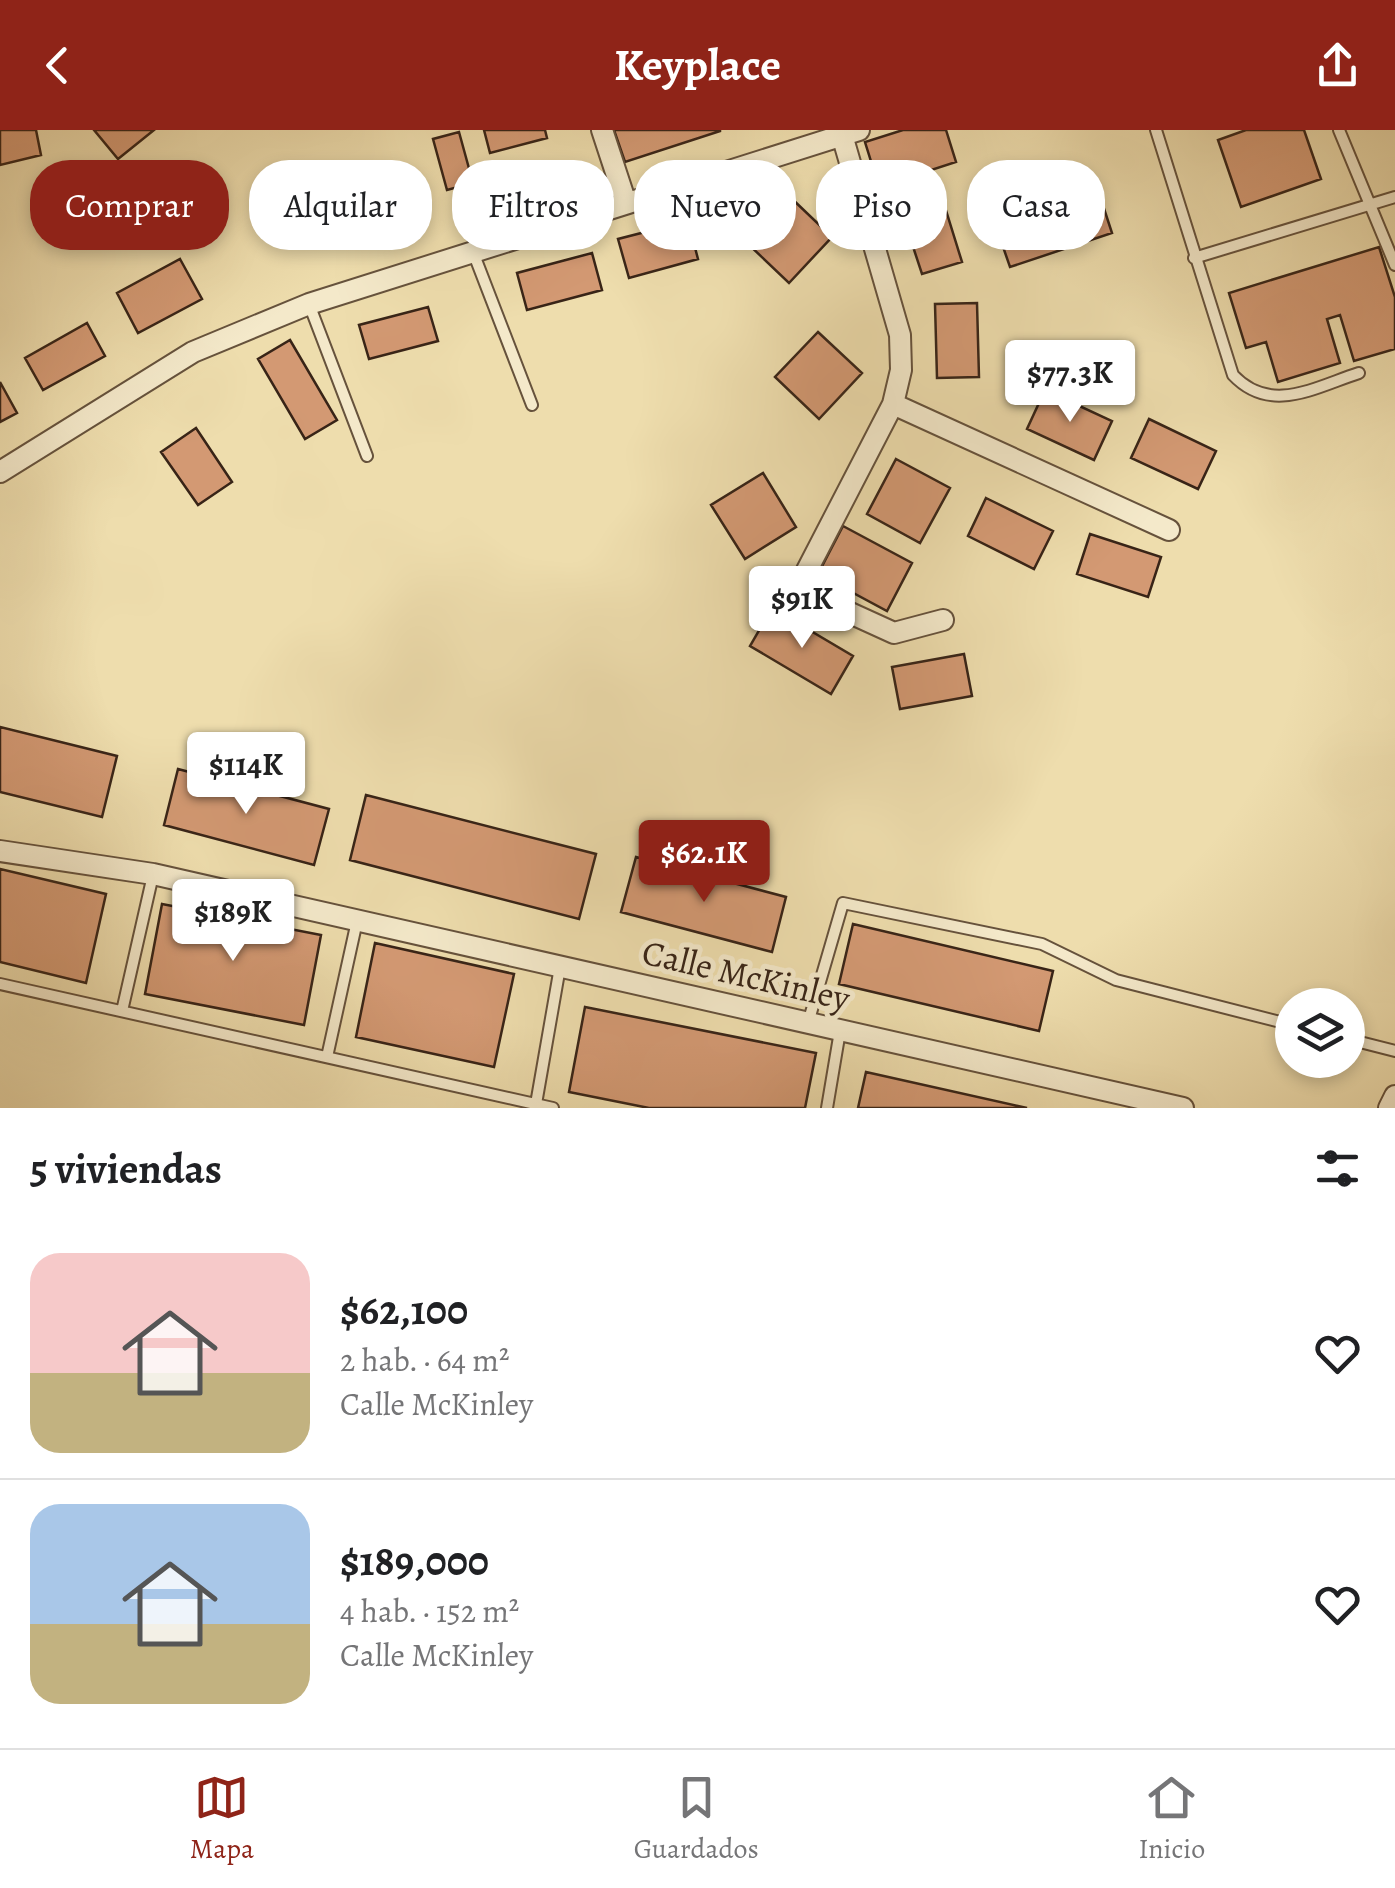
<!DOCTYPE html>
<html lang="es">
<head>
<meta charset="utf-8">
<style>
  body { margin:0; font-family:Alegreya,serif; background:#f6f6f6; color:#202124; height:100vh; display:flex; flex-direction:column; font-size:38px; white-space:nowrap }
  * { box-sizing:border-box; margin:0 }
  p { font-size:32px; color:#757577 }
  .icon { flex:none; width:55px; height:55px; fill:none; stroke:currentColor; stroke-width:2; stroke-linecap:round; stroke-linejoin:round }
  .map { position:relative; height:978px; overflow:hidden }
  .details { display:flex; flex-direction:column; background:#fff; flex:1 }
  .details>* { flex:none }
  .hud { position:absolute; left:30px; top:30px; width:1335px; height:90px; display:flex; gap:20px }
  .tools { position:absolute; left:1275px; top:858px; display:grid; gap:20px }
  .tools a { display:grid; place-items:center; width:90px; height:90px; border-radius:50%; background:#fff; box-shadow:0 5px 15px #0003; font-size:50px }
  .price { position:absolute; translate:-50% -85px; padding:0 22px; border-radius:10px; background:#fff; color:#222; font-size:32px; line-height:65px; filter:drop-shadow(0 2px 5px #0008) }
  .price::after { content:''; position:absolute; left:50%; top:60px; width:30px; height:22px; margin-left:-15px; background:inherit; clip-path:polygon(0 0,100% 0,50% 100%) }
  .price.selected { background:#8f2418; color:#fff }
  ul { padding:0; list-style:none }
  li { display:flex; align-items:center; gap:30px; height:250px; padding:0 30px }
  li+li { border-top:2px solid #e0e0e0 }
  li span { display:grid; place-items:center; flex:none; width:280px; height:200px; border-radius:30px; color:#555 }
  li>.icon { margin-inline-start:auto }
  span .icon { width:120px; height:120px; fill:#fffc; stroke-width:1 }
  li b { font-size:42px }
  h2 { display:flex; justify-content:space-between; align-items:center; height:120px; padding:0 30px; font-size:42px }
  .chip { padding:0 35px; border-radius:40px; background:#fff; box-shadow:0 5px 15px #0003; font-size:35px; line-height:90px }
  .chip.selected { background:#8f2418; color:#fff }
  header { display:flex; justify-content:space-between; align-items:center; height:130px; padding:0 30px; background:#8f2418; color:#fff; font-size:45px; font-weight:600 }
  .menu { display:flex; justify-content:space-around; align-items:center; height:140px; border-top:2px solid #e0e0e0; background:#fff; font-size:28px; color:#757577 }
  .menu a { display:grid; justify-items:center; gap:5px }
  .menu .selected { color:#8f2418 }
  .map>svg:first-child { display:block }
</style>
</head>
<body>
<header><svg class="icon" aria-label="back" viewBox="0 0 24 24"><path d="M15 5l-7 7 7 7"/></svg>Keyplace<svg class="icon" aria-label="share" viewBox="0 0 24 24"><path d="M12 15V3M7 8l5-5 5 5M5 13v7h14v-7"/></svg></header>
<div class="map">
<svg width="1395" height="978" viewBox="0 0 1395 978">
  <rect width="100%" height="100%" fill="#eeddad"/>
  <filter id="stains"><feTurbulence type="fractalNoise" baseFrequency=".002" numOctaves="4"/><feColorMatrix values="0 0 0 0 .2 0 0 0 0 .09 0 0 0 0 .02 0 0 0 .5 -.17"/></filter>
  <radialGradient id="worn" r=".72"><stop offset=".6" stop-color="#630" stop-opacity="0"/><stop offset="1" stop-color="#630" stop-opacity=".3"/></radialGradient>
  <path fill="#d39973" stroke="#382417" stroke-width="2.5" d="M0,0h36l5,25 -41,10z
    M94,0h60l-36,29z
    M484,0h61l2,8 -57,15z
    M614,0h106v1l-95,31z
    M903,0h43l10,32 -77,25 -14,-45z
    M1246,0h58l17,49 -80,28 -23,-67z
    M459,2l14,51 -26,7 -14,-51z
    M1093,45l19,58 -102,34 -20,-58z
    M940,61l22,71 -40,12 -23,-70z
    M788,65l44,42 -43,46 -44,-42z
    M688,91l10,38 -69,19 -11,-39z
    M1379,117l16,50v52l-41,12 -14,-46 -13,4 13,44 -62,19 -12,-40 -20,6 -17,-55z
    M592,123l10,37 -75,20 -10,-37z
    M180,129l22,40 -64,34 -21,-40z
    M977,173l2,74 -42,1 -2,-74z
    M428,177l10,34 -69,18 -10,-34z
    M87,193l18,33 -62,34 -18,-32z
    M818,202l44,41 -43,46 -44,-42z
    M290,210l47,80 -32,19 -47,-80z
    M0,252l17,31 -17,9z
    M1045,260l67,31 -18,39 -67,-31z
    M1149,289l67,32 -18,38 -67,-31z
    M196,298l36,54 -34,23 -37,-53z
    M896,329l54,29 -30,55 -53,-29z
    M763,343l33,54 -51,32 -34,-54z
    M986,368l67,33 -19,38 -66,-33z
    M843,396l69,37 -25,48 -69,-37z
    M1090,404l71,23 -13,40 -71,-23z
    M772,478l81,48 -22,38 -81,-48z
    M964,524l8,42 -72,13 -8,-42z
    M0,597l117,29 -15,61 -102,-25z
    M178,639l151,40 -15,56 -150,-40z
    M366,665l230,59 -17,65 -229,-59z
    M636,727l150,40 -14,55 -151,-40z
    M0,739l106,25 -20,89 -86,-21z
    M162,774l159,31 -17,90 -159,-31z
    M853,794l200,47 -14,60 -200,-47z
    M375,813l139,31 -20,93 -138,-30z
    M585,877l231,46 -11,55h-156l-80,-16z
    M866,942l161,36h-169z"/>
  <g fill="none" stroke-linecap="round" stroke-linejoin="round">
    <defs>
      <path id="lane" d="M1156,0l77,245c38,40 82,12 126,-2
        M1339,0l56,135
        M473,122l59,153
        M1194,128l201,-61
        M309,174l58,152
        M0,854l553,124
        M122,881l31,-136
        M808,893l35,-120 199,41 74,36 176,45
        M1348,909l47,12
        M327,927l30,-136
        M536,974l24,-137
        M827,978l13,-77"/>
      <path id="street" d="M602,0l24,73
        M842,5l58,200 1,35 -8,34 -89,172 11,21 79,36 49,-13
        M893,274l276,126
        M0,342l193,-120 116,-48 550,-174
        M0,721l153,23 1030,234
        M1389,978l6,-12"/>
    </defs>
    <use href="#lane" stroke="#66523c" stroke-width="14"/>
    <use href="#street" stroke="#66523c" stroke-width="24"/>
    <use href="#lane" stroke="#f4e9ca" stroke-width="10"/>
    <use href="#street" stroke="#f4e9ca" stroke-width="20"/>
  </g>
  <g text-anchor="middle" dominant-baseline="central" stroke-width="10" stroke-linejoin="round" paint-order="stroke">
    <g font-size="35" fill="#382417" stroke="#f4e9ca">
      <text transform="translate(746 845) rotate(13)">Calle McKinley</text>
    </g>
  </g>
  <rect width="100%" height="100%" filter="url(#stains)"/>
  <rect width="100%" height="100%" fill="url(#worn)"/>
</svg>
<div class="tools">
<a><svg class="icon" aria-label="layers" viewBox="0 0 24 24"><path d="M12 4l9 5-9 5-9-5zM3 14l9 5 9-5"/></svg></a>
</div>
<b class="price" style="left:1070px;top:295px">$77.3K</b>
<b class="price" style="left:802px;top:521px">$91K</b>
<b class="price" style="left:246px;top:687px">$114K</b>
<b class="price selected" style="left:704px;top:775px">$62.1K</b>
<b class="price" style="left:233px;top:834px">$189K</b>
<div class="hud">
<a class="chip selected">Comprar</a>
<a class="chip">Alquilar</a>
<a class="chip">Filtros</a>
<a class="chip">Nuevo</a>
<a class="chip">Piso</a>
<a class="chip">Casa</a>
</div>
</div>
<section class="details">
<h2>5 viviendas<svg class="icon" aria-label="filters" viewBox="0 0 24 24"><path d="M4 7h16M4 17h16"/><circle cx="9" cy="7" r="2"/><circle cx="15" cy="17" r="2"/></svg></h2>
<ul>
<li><span style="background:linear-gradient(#f6c9c9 60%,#c2b280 0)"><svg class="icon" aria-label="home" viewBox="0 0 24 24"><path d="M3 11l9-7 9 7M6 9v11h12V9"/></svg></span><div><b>$62,100</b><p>2 hab. · 64 m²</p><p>Calle McKinley</p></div><svg class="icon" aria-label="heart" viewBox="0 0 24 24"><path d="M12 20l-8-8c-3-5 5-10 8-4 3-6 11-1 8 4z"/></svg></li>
<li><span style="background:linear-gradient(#a9c7e8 60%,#c2b280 0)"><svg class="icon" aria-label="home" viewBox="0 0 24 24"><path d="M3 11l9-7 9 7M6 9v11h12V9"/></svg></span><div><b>$189,000</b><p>4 hab. · 152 m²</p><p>Calle McKinley</p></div><svg class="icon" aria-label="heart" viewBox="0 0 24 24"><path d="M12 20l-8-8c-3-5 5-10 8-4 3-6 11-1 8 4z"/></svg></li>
</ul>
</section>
<nav class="menu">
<a class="selected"><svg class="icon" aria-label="map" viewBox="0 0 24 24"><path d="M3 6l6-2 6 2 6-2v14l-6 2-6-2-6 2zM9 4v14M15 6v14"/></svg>Mapa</a>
<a><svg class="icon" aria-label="saved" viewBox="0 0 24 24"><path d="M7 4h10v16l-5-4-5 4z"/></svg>Guardados</a>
<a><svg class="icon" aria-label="home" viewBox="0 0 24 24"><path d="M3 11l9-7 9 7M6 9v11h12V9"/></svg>Inicio</a>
</nav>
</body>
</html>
